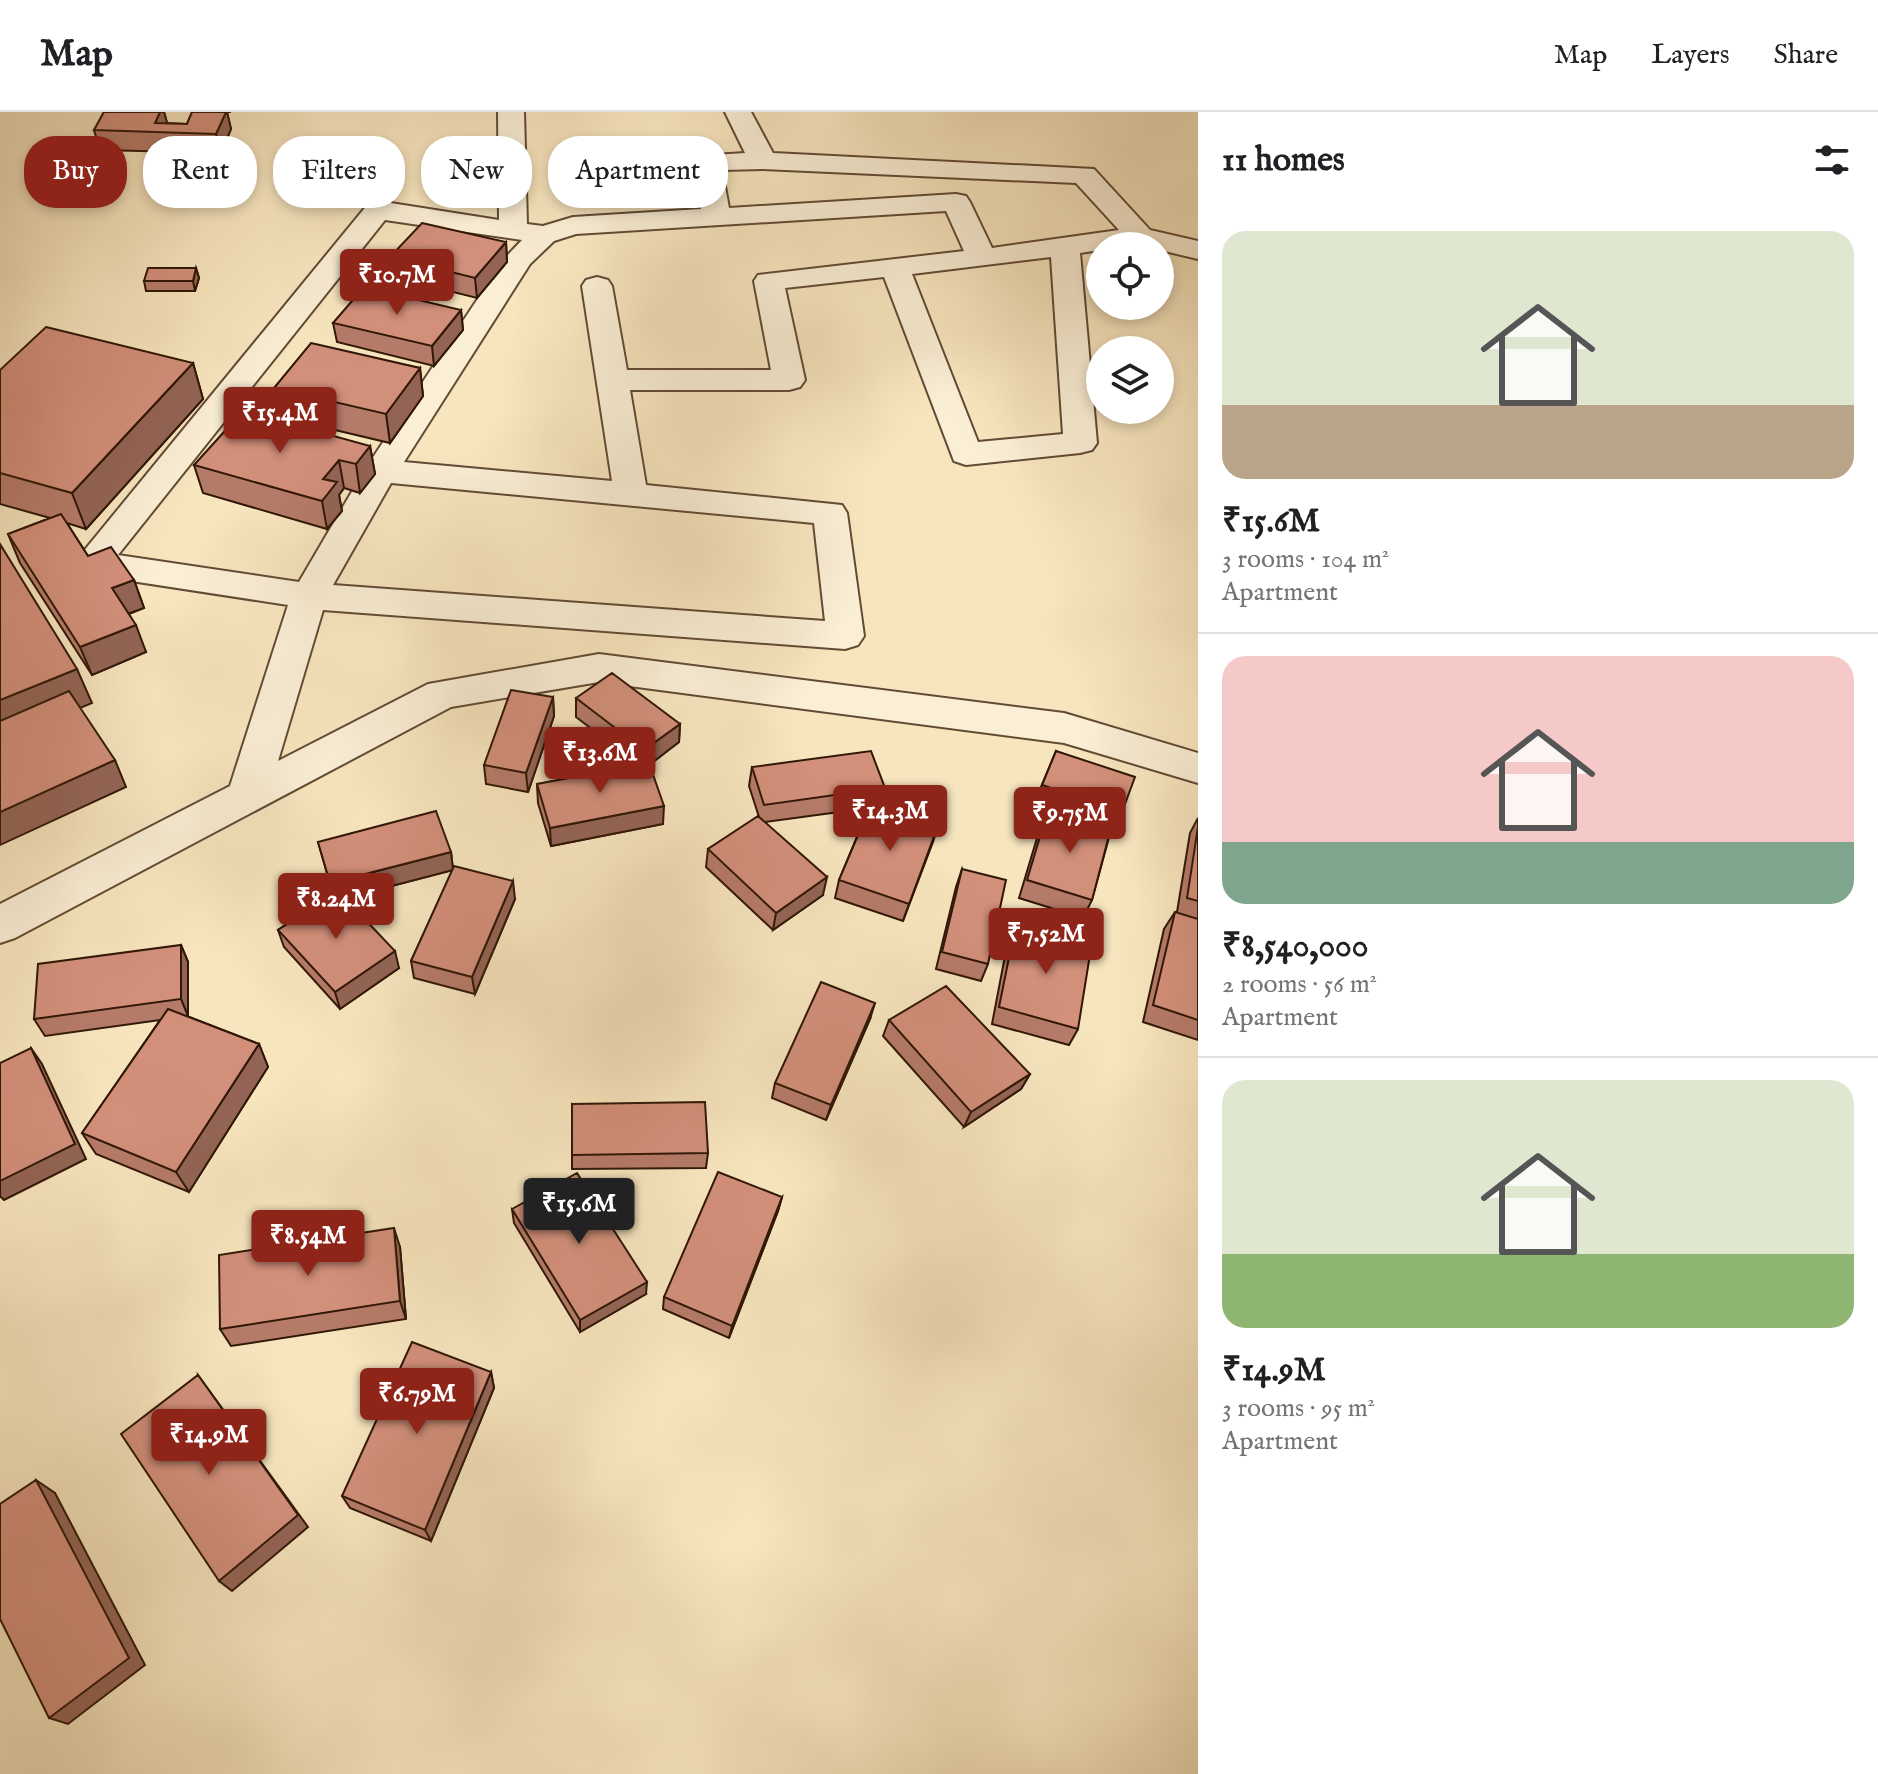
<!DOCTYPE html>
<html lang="en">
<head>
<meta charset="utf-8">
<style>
  body { margin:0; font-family:"IM FELL English",serif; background:#f2f2f2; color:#202124; height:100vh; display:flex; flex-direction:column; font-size:30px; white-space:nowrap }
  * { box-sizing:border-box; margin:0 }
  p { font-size:26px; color:#757577 }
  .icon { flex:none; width:44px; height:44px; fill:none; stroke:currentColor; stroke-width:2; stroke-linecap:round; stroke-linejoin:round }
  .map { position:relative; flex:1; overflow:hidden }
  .panel { display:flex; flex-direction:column; background:#fff; width:680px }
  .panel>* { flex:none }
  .banner { position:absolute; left:24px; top:24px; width:760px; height:72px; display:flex; gap:16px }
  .fabs { position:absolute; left:1086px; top:120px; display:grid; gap:16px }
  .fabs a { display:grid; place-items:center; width:88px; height:88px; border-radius:50%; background:#fff; box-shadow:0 4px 12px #0003; font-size:40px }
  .price { position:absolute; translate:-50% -68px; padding:0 18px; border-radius:8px; background:#8f2418; color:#fff; font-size:26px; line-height:52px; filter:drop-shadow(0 2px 4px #0008) }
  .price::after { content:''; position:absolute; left:50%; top:48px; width:24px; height:18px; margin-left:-12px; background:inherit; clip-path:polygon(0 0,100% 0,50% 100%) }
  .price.active { background:#222; color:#fff }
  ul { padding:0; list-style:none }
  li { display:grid; align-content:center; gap:16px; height:424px; padding:0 24px }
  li+li { border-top:2px solid #e0e0e0 }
  li span { display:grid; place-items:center; height:248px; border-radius:24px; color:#555 }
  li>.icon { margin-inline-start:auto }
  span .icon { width:144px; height:144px; fill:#fffc; stroke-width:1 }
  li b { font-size:34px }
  h2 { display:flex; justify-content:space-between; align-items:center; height:96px; padding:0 24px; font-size:34px }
  .tag { padding:0 28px; border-radius:32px; background:#fff; box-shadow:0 4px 12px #0003; font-size:28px; line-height:72px }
  .tag.active { background:#8f2418; color:#fff }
  header { display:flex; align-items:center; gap:48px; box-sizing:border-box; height:112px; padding:0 40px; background:#fff; border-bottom:2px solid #e0e0e0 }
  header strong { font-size:38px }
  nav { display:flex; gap:44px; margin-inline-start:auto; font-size:28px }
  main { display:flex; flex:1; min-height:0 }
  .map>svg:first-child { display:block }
</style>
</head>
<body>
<header>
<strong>Map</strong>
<nav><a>Map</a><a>Layers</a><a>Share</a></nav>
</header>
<main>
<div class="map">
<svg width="1198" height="1662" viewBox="0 0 1198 1662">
  <rect width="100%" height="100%" fill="#f7e5be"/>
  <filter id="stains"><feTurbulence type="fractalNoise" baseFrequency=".0025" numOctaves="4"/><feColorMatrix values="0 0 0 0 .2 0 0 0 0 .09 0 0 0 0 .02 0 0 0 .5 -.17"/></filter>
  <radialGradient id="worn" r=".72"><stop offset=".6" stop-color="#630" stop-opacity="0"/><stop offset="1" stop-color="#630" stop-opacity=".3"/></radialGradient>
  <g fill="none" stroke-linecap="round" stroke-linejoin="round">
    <defs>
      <path id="minor" d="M498,0h26l3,112 16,2 30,-9 128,-8 -8,-47 4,-6 48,-3 -20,-41h26l22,41 321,16 56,61 48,11v18l-38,-9v-4h-60v4l-20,3 17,190 -5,7 -12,3 -114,12 -12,-4 -70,-184 -99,11 20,92 -5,7 -11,3h-159l16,95 196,20 5,8 17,123 -6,9 -13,4 -522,-39 -45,151 150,-77 171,-30 465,59 134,40v30l-134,-40 -465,-61 -148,25 -436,231 -15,5v-39l230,-118 58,-181 -196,-30 -13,-3 -5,-9 294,-359 10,-3 121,19zM763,57l313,14 43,47 -127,18 -22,-46 -4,-6 -10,-2 -227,14 -7,-38zM946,99l18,40 -206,24 -4,6 17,89h-144l-15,-84 -4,-6 -11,-3 -11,3 -4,6 30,195 -208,-19 126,-198 24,-23 22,-7zM385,108l137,20 -18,19 -140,212 -65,111 -181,-27zM1051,145l12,177 -85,8 -66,-168zM391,371l423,40 11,98 -492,-36z"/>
    </defs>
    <use href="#minor" stroke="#624a35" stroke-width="4"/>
    <use href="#minor" fill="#faeed5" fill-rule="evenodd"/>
  </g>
  <path fill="#b57b69" stroke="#311707" stroke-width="2" d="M104,0h60l3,11 20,1 5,-12h39h-4l4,17 -10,24 -121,-3 -6,-20z
    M506,130l1,20 -30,36 -85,-21 -2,-20z
    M196,156l3,10 -4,13h-49l-2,-10z
    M461,198l2,20 -29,36 -97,-24 -4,-19z
    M193,251l10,36 -117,130 -19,-6 21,33 46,24 10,28 -15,6 17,38 -54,23 -72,-112 -12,-29 42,-16 -50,-14v-134z
    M420,256l3,28 -33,47 -110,-26 -6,-29z
    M370,334l5,28 -15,19 -16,-5 -5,7 3,16 -15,18 -124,-36 -9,-28z
    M553,585l1,19 -26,76 -42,-8 -2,-19z
    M576,586l104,26 -1,18 -30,23 14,59 -112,22 -13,-43 -1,-19 102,-19 -63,-48z
    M1056,639l66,61 -9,19 -2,-1 -19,70 -9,18 -64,-20 21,-70 8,-18 24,7 -38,-13z
    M752,655l133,21 -4,17 58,18 -36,98 -68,-23 4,-18 30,-72 -104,14 58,73 -50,35 -67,-63 2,-18 51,-32 -10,-31z
    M1198,706v222l-55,-18 21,-93 11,-17h2l13,-79z
    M318,730l133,10 2,17 62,30 -40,95 -61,-16 -3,-17 42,-91 -108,28 54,70 -59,41 -56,-62 -6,-17 55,-36z
    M962,757l26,95 -7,17 -45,-12 20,-82z
    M1016,811l62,106 -9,16 -77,-21 16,-84z
    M181,833l7,17v54h-1l72,28 9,23 -79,125 -93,-38 -14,-21 78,-113 -115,16 -11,-17z
    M870,907l-44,101 -54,-22 3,-15z
    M889,908l141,54 -9,15 -57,38 -81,-91z
    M572,992l136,49 -2,15 -134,1z
    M782,1085l-4,14 -49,127 -66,-29 1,-12z
    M512,1097l134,85 -66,38 -66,-109z
    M400,1135l6,72 -175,27 -11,-17z
    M491,1260l3,16 -63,153 -81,-33 -8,-12z"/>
  <path fill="#936455" stroke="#311707" stroke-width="2" d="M160,0h4l4,14 -13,-3z
    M226,0h1l4,17 -10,24 -5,-19z
    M506,130l1,20 -30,36 -2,-20z
    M196,156l3,10 -4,13 -2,-10z
    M461,198l2,20 -29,36 -2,-20z
    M193,251l10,36 -117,130 -14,-36z
    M420,256l3,28 -33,47 -4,-29z
    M370,334l5,28 -15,19 -4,-29z
    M339,348l5,28 -5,7 3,16 -15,18 -5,-28 1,-22z
    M134,468l10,28 -22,8 -10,-28z
    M136,513l10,27 -54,23 -12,-28z
    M77,557l15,34 -92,39v-42z
    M553,585l1,19 -26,76 -2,-19z
    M680,612l-1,18 -35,27v-19z
    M115,648l11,27 -126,58v-33z
    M664,694l-1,18 -112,22 -1,-18z
    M939,711l-6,19 -30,79 6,-17z
    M451,740l2,18 -119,31 -4,-18z
    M827,765l-4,18 -50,35 3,-17z
    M513,769l2,18 -40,95 -3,-17z
    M181,833l7,17v54l-7,-17z
    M395,839l4,17 -59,41 -5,-17z
    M875,891l-5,16 -44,101 5,-15z
    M259,932l9,23 -79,125 -13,-20z
    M31,936l11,16 44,95 -82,41 -4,-4v-15z
    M1030,962l-9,15 -57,38 7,-15z
    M782,1085l-4,14 -49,127 3,-12z
    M394,1116l6,19 6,72 -6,-18z
    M647,1170l-1,12 -66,38v-12z
    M491,1260l3,16 -63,153 -6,-11z
    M198,1263l110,152 -76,64 -13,-10z
    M36,1368l19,13 90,172 -77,59 -19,-6z"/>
  <path fill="#d28f7a" stroke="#311707" stroke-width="2" d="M104,0h56l-5,11 32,1 5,-12h34l-10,22 -122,-4z
    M422,111l84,19 -31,36 -85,-21z
    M148,156h48l-3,13h-49z
    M364,175l97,23 -29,36 -99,-23z
    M46,215l147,36 -121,130 -72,-20v-103z
    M311,231l109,25 -34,46 -112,-26z
    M243,299l127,35 -14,18 -17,-4 -16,19 14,3 -15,19 -128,-36z
    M61,402l27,42 23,-9 23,33 -22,8 24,37 -56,22 -72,-113z
    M0,432l77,125 -77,31z
    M612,561l68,51 -36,26 -68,-52z
    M511,578l42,7 -27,76 -42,-8z
    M69,579l46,69 -115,52v-91z
    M871,639l14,37 -121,17 -12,-38z
    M1056,639l79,26 -13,35 -80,-27z
    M649,651l15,43 -114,22 -13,-44z
    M872,690l67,21 -30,81 -70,-24z
    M1048,698l63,18 -19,72 -65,-20z
    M436,699l15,41 -121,31 -12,-41z
    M758,704l69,61 -51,36 -68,-64z
    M1198,715v74l-11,-3z
    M454,754l59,15 -41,96 -61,-16z
    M962,757l44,11 -18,84 -46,-12z
    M338,779l57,60 -60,41 -57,-62z
    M1175,800l23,7v101l-45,-15z
    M1016,811l76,19 -14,87 -79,-22z
    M181,833v54l-147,20 4,-55z
    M821,870l54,21 -44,102 -56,-22z
    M946,874l84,88 -59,38 -82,-92z
    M168,897l91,35 -83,128 -94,-39z
    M31,936l44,96 -75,37v-118z
    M705,990l3,51 -136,2v-51z
    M718,1060l64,25 -50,129 -68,-29z
    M577,1061l70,109 -67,38 -68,-111z
    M394,1116l6,73 -180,28 -1,-74z
    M412,1230l79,30 -66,158 -83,-34z
    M198,1263l100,140 -79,66 -98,-147z
    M36,1368l93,178 -80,60 -49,-99v-115z"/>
  <rect width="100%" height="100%" filter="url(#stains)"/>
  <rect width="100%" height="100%" fill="url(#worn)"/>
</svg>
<div class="fabs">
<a><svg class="icon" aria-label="locate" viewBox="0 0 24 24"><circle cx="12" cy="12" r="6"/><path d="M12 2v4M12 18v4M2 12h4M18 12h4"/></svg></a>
<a><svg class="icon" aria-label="layers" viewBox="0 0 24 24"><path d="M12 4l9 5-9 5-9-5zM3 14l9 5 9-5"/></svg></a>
</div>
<b class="price" style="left:397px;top:205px">₹10.7M</b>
<b class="price" style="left:280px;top:343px">₹15.4M</b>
<b class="price" style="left:600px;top:683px">₹13.6M</b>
<b class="price" style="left:890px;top:741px">₹14.3M</b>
<b class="price" style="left:1070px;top:743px">₹9.75M</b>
<b class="price" style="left:336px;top:829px">₹8.24M</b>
<b class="price" style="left:1046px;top:864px">₹7.52M</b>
<b class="price active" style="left:579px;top:1134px">₹15.6M</b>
<b class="price" style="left:308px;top:1166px">₹8.54M</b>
<b class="price" style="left:417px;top:1324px">₹6.79M</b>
<b class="price" style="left:209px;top:1365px">₹14.9M</b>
<div class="banner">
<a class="tag active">Buy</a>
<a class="tag">Rent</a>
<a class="tag">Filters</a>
<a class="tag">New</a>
<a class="tag">Apartment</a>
</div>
</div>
<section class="panel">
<h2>11 homes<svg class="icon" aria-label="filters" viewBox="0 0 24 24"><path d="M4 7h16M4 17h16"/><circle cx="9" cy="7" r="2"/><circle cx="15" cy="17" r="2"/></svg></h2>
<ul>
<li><span style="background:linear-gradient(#dfe7d0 70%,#b9a48a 0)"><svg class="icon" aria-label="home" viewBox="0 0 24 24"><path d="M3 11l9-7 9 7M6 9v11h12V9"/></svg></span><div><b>₹15.6M</b><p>3 rooms · 104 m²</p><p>Apartment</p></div></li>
<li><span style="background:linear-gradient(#f6c9c9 75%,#7fa58c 0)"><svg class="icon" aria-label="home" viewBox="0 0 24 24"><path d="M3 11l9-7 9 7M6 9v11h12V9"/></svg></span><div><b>₹8,540,000</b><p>2 rooms · 56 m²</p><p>Apartment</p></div></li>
<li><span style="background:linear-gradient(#dfe7d0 70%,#8fb573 0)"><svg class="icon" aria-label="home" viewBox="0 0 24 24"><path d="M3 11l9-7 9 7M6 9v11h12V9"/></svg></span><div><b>₹14.9M</b><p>3 rooms · 95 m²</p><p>Apartment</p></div></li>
</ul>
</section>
</main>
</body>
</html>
